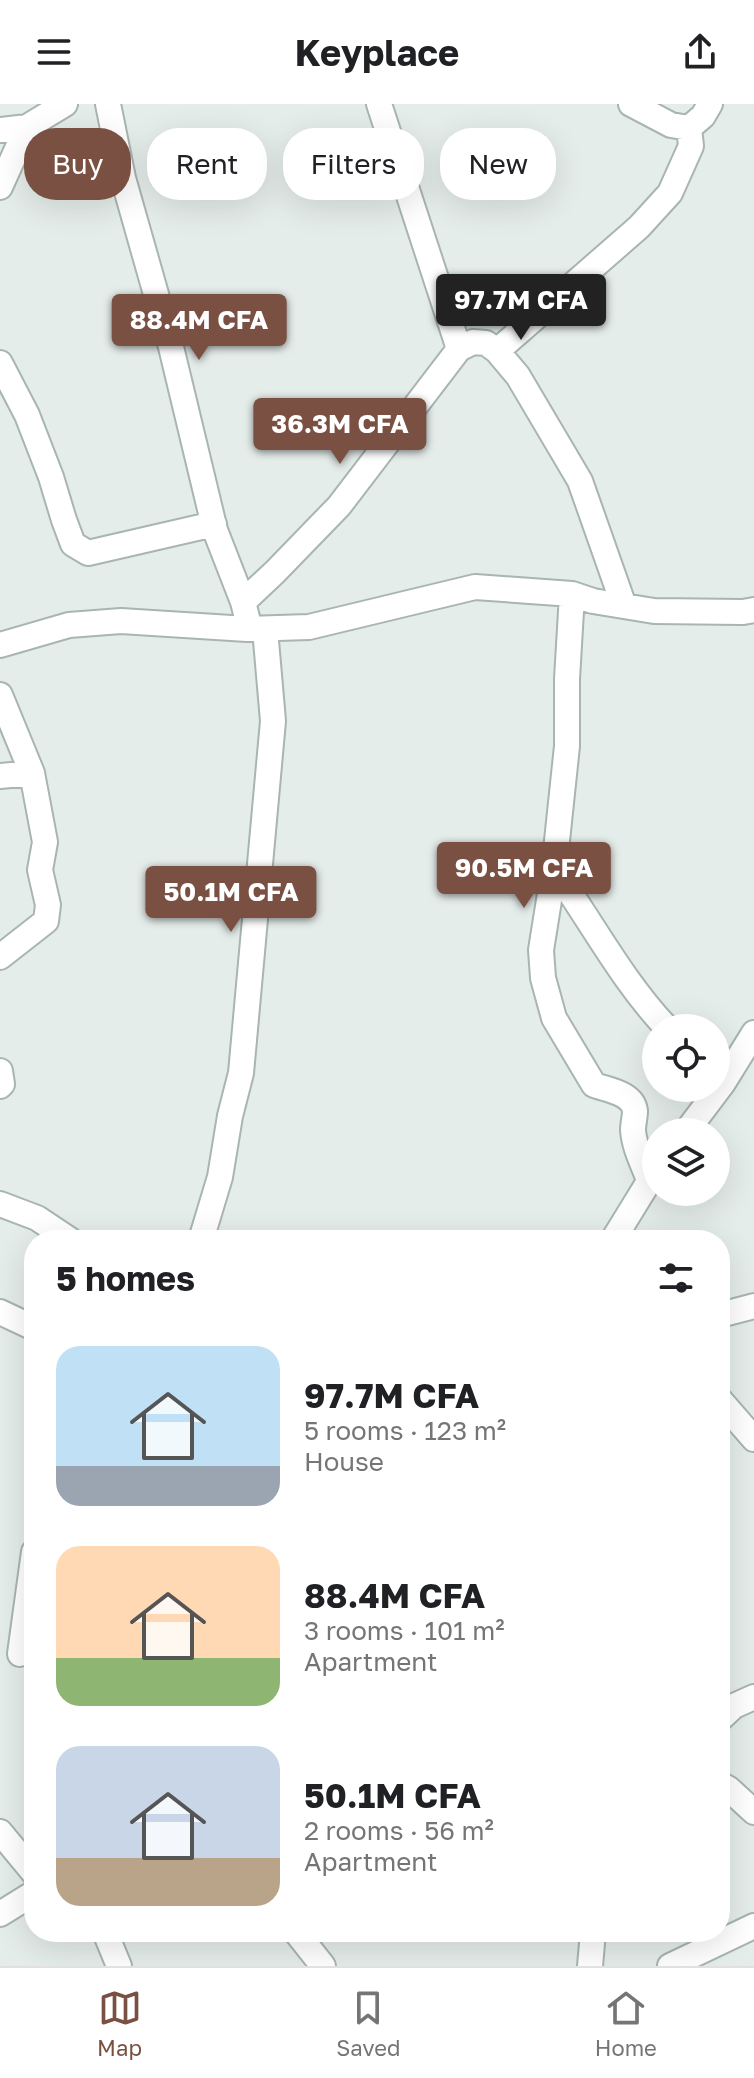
<!DOCTYPE html>
<html lang="en">
<head>
<meta charset="utf-8">
<style>
  body { margin:0; font-family:"Golos Text",sans-serif; background:#f6f6f6; color:#202124; height:100vh; display:flex; flex-direction:column; font-size:30px; white-space:nowrap }
  * { box-sizing:border-box; margin:0 }
  p { font-size:26px; color:#757577 }
  .icon { flex:none; width:44px; height:44px; fill:none; stroke:currentColor; stroke-width:2; stroke-linecap:round; stroke-linejoin:round }
  .map { position:relative; flex:1; overflow:hidden }
  .side { position:absolute; left:24px; top:1126px; width:706px; height:712px; display:flex; flex-direction:column; background:#fff; border-radius:32px; box-shadow:0 8px 32px #0002 }
  .side>* { flex:none }
  .guide { position:absolute; left:24px; top:24px; width:706px; height:72px; display:flex; gap:16px }
  .tools { position:absolute; left:642px; top:910px; display:grid; gap:16px }
  .tools a { display:grid; place-items:center; width:88px; height:88px; border-radius:50%; background:#fff; box-shadow:0 8px 32px #0002; font-size:40px }
  .price { position:absolute; translate:-50% -68px; padding:0 18px; border-radius:8px; background:#7a5043; color:#fff; font-size:26px; line-height:52px; filter:drop-shadow(0 2px 4px #0008) }
  .price::after { content:''; position:absolute; left:50%; top:48px; width:24px; height:18px; margin-left:-12px; background:inherit; clip-path:polygon(0 0,100% 0,50% 100%) }
  .price.active { background:#222; color:#fff }
  ul { padding:0; list-style:none }
  li { display:flex; align-items:center; gap:24px; height:200px; padding:0 32px }
  li span { display:grid; place-items:center; flex:none; width:224px; height:160px; border-radius:24px; color:#555 }
  li>.icon { margin-inline-start:auto }
  span .icon { width:96px; height:96px; fill:#fffc; stroke-width:1 }
  li b { font-size:34px }
  h2 { display:flex; justify-content:space-between; align-items:center; height:96px; padding:0 32px; font-size:34px }
  .chip { padding:0 28px; border-radius:32px; background:#fff; box-shadow:0 8px 32px #0002; font-size:28px; line-height:72px }
  .chip.active { background:#7a5043; color:#fff }
  header { display:flex; justify-content:space-between; align-items:center; height:104px; padding:0 32px; background:#fff; font-size:36px; font-weight:700 }
  .dock { display:flex; justify-content:space-around; align-items:center; height:112px; border-top:2px solid #e0e0e0; background:#fff; font-size:22px; color:#757577 }
  .dock a { display:grid; justify-items:center; gap:4px }
  .dock .active { color:#7a5043 }
  .map>svg:first-child { display:block }
</style>
</head>
<body>
<header><svg class="icon" aria-label="menu" viewBox="0 0 24 24"><path d="M4 6h16M4 12h16M4 18h16"/></svg>Keyplace<svg class="icon" aria-label="share" viewBox="0 0 24 24"><path d="M12 15V3M7 8l5-5 5 5M5 13v7h14v-7"/></svg></header>
<div class="map">
<svg width="754" height="1862" viewBox="0 0 754 1862">
  <rect width="100%" height="100%" fill="#e5edea"/>
  <g fill="none" stroke-linecap="round" stroke-linejoin="round">
    <defs>
      <path id="street" d="M108,0l15,74 48,169 44,183 28,72 7,27
        M379,0l80,245 14,-7 13,1 11,8 21,25 62,105 44,125
        M631,0l40,21 18,3 14,-12 7,-12
        M0,26l27,-3
        M0,83l27,-60 38,-23
        M497,247l142,-124 31,-34 21,-47 -2,-18
        M0,259l27,52 24,62 13,43 9,24 15,9 126,-29
        M572,490l-5,85v67l-13,123 -13,81 2,28 11,40 40,67c14,5 39,8 41,26 0,6 -2,13 -2,19 1,17 10,34 16,50
        M243,498l32,-30 64,-66 120,-157
        M0,541l69,-20 52,-4 126,8 62,-2 166,-40 97,7 21,7 61,10 89,1 11,-2
        M0,591l32,78 13,69 -5,28 8,35 -2,16 -46,36
        M0,672l32,-3
        M554,765c37,52 69,113 113,159
        M0,967l2,13 -2,2
        M686,1028l37,-49 31,-50
        M0,1100l37,14 33,22
        M201,1136l19,-63 10,-61 11,-43 32,-352 -8,-92
        M613,1136l43,-70
        M0,1208l34,16
        M720,1211l34,-9
        M720,1296l34,39
        M20,1550l14,-102
        M720,1615l14,-13 20,-9
        M720,1680l9,5 25,23
        M0,1728l34,41
        M0,1810l34,-21
        M105,1828l14,34
        M296,1828l27,34
        M590,1862l3,-34
        M670,1862l84,-40"/>
    </defs>
    <use href="#street" stroke="#a8b5b1" stroke-width="28"/>
    <use href="#street" stroke="#fff" stroke-width="24"/>
  </g>
</svg>
<div class="tools">
<a><svg class="icon" aria-label="locate" viewBox="0 0 24 24"><circle cx="12" cy="12" r="6"/><path d="M12 2v4M12 18v4M2 12h4M18 12h4"/></svg></a>
<a><svg class="icon" aria-label="layers" viewBox="0 0 24 24"><path d="M12 4l9 5-9 5-9-5zM3 14l9 5 9-5"/></svg></a>
</div>
<b class="price active" style="left:521px;top:238px">97.7M CFA</b>
<b class="price" style="left:199px;top:258px">88.4M CFA</b>
<b class="price" style="left:340px;top:362px">36.3M CFA</b>
<b class="price" style="left:524px;top:806px">90.5M CFA</b>
<b class="price" style="left:231px;top:830px">50.1M CFA</b>
<div class="guide">
<a class="chip active">Buy</a>
<a class="chip">Rent</a>
<a class="chip">Filters</a>
<a class="chip">New</a>
</div>
<section class="side">
<h2>5 homes<svg class="icon" aria-label="filters" viewBox="0 0 24 24"><path d="M4 7h16M4 17h16"/><circle cx="9" cy="7" r="2"/><circle cx="15" cy="17" r="2"/></svg></h2>
<ul>
<li><span style="background:linear-gradient(#bfe0f5 75%,#9aa5b1 0)"><svg class="icon" aria-label="home" viewBox="0 0 24 24"><path d="M3 11l9-7 9 7M6 9v11h12V9"/></svg></span><div><b>97.7M CFA</b><p>5 rooms · 123 m²</p><p>House</p></div></li>
<li><span style="background:linear-gradient(#ffd9b3 70%,#8fb573 0)"><svg class="icon" aria-label="home" viewBox="0 0 24 24"><path d="M3 11l9-7 9 7M6 9v11h12V9"/></svg></span><div><b>88.4M CFA</b><p>3 rooms · 101 m²</p><p>Apartment</p></div></li>
<li><span style="background:linear-gradient(#c9d6e8 70%,#b9a48a 0)"><svg class="icon" aria-label="home" viewBox="0 0 24 24"><path d="M3 11l9-7 9 7M6 9v11h12V9"/></svg></span><div><b>50.1M CFA</b><p>2 rooms · 56 m²</p><p>Apartment</p></div></li>
</ul>
</section>
</div>
<nav class="dock">
<a class="active"><svg class="icon" aria-label="map" viewBox="0 0 24 24"><path d="M3 6l6-2 6 2 6-2v14l-6 2-6-2-6 2zM9 4v14M15 6v14"/></svg>Map</a>
<a><svg class="icon" aria-label="saved" viewBox="0 0 24 24"><path d="M7 4h10v16l-5-4-5 4z"/></svg>Saved</a>
<a><svg class="icon" aria-label="home" viewBox="0 0 24 24"><path d="M3 11l9-7 9 7M6 9v11h12V9"/></svg>Home</a>
</nav>
</body>
</html>
